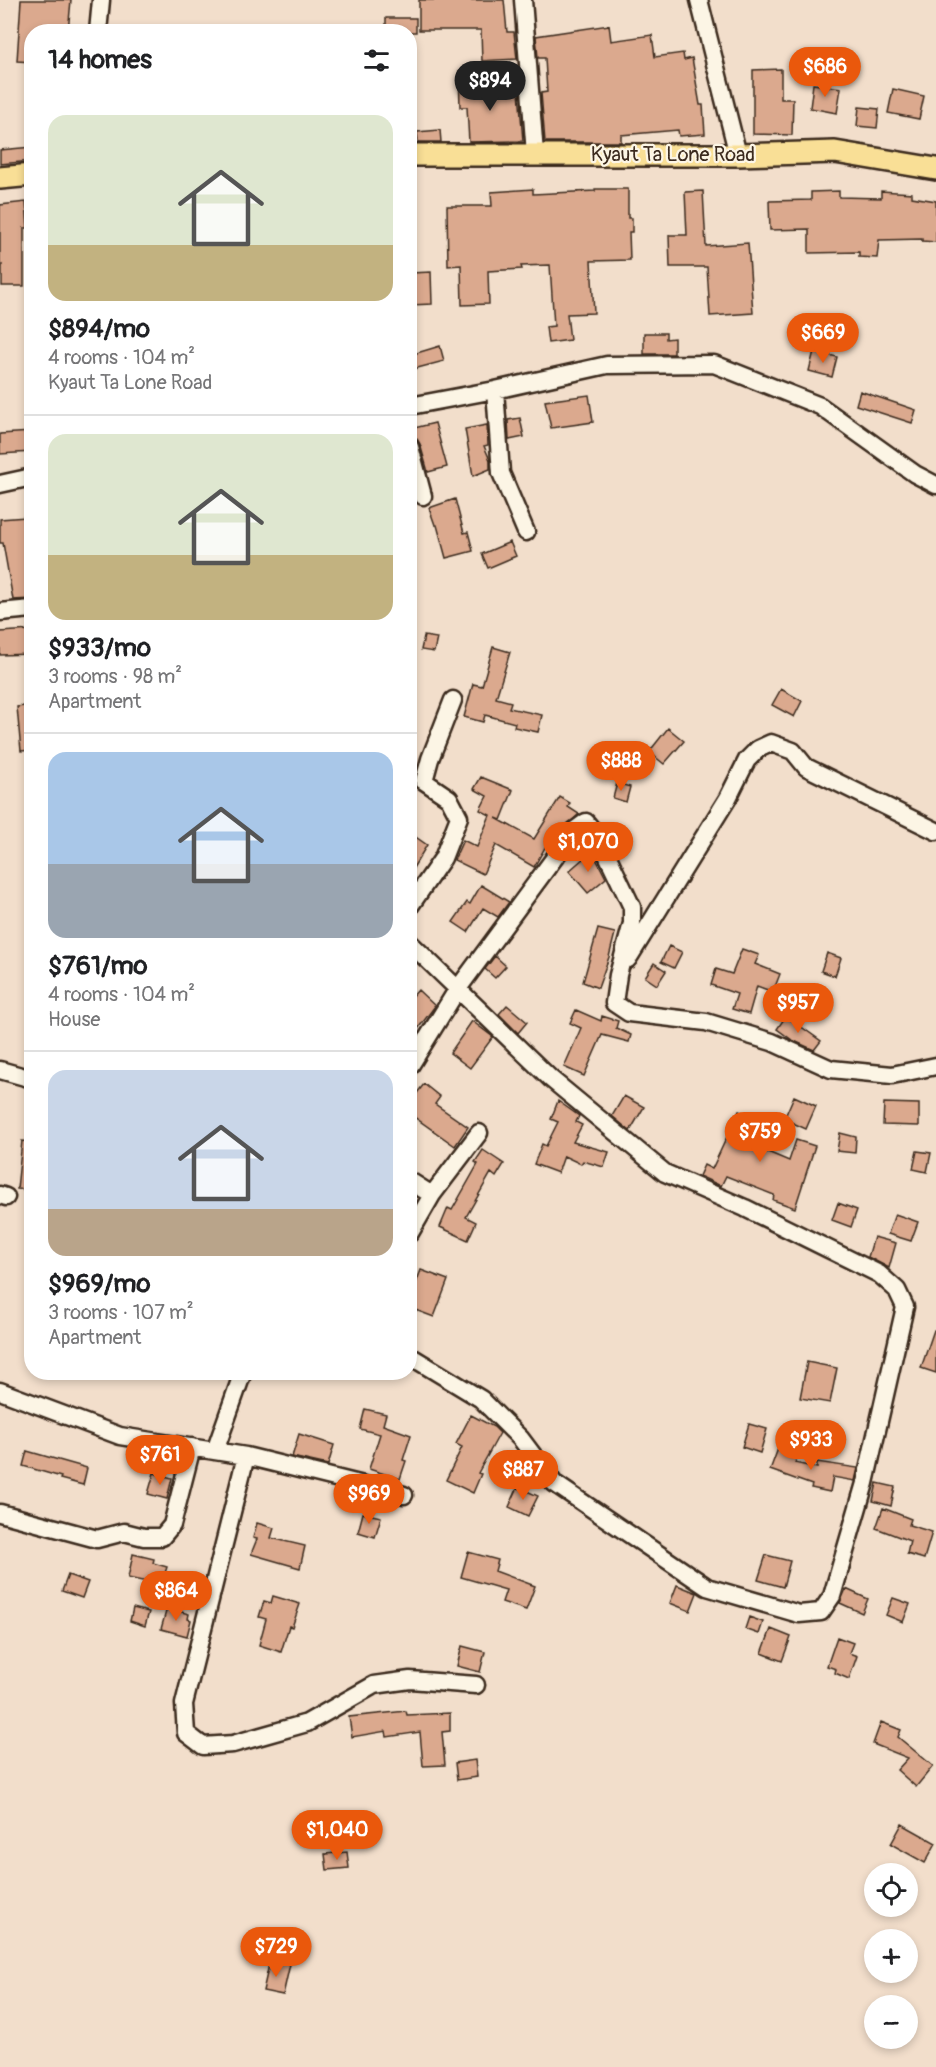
<!DOCTYPE html>
<html lang="en">
<head>
<meta charset="utf-8">
<style>
  body { margin:0; font-family:Pangolin,sans-serif; background:#f6f6f6; color:#202124; height:100vh; display:flex; flex-direction:column; font-size:22px; white-space:nowrap }
  * { box-sizing:border-box; margin:0 }
  p { font-size:20px; color:#757577 }
  .icon { flex:none; width:33px; height:33px; fill:none; stroke:currentColor; stroke-width:2; stroke-linecap:round; stroke-linejoin:round }
  .map { position:relative; flex:1; overflow:hidden }
  .panel { position:absolute; left:24px; top:24px; width:393px; height:1356px; display:flex; flex-direction:column; background:#fff; border-radius:24px; box-shadow:0 3px 9px #0003 }
  .panel>* { flex:none }
  .fabs { position:absolute; left:864px; top:1863px; display:grid; gap:12px }
  .fabs a { display:grid; place-items:center; width:54px; height:54px; border-radius:50%; background:#fff; box-shadow:0 3px 9px #0003; font-size:30px }
  .price { position:absolute; translate:-50% -51px; padding:0 14px; border-radius:21px; background:#ea580c; color:#fff; font-size:20px; line-height:39px; filter:drop-shadow(0 2px 3px #0008) }
  .price::after { content:''; position:absolute; left:50%; top:36px; width:18px; height:14px; margin-left:-9px; background:inherit; clip-path:polygon(0 0,100% 0,50% 100%) }
  .price.current { background:#222; color:#fff }
  ul { padding:0; list-style:none }
  li { display:grid; align-content:center; gap:12px; height:318px; padding:0 24px }
  li+li { border-top:2px solid #e0e0e0 }
  li span { display:grid; place-items:center; height:186px; border-radius:18px; color:#555 }
  li>.icon { margin-inline-start:auto }
  span .icon { width:108px; height:108px; fill:#fffc; stroke-width:1 }
  li b { font-size:26px }
  h2 { display:flex; justify-content:space-between; align-items:center; height:72px; padding:0 24px; font-size:26px }
  .map>svg:first-child { display:block }
</style>
</head>
<body>
<div class="map">
<svg width="936" height="2067" viewBox="0 0 936 2067">
  <rect width="100%" height="100%" fill="#f2decb"/>
  <filter id="ink" filterUnits="userSpaceOnUse"><feTurbulence type="fractalNoise" baseFrequency=".0167" numOctaves="2"/><feDisplacementMap in="SourceGraphic" scale="12" xChannelSelector="R" yChannelSelector="G"/><feConvolveMatrix kernelMatrix="1 2 1 2 8 2 1 2 1" color-interpolation-filters="sRGB"/></filter>
  <g filter="url(#ink)">
    <path fill="#dba98e" stroke="#3b2a1e" stroke-width="1.5" d="M21,0h50l-3,32h-36v30l-15,-1z
      M419,0h85l3,32h7l3,27 -35,2 -1,-31h-62z
      M386,18h30v14h-30z
      M609,25l2,16 41,-6 3,22 28,-4 1,7 8,-2 8,47h3l2,29 -26,2 -1,-6 -57,5v7h-76l-4,-49 6,-1 -2,-34h-7l-2,-22z
      M781,69v30h12l-1,36 -39,-1v-64z
      M459,71h20v23l40,-2 4,49 -54,1 -2,-35h-7z
      M813,84l28,4 -4,25 -27,-5z
      M893,89l31,7 -5,23 -31,-6z
      M859,107l20,2 -2,19 -20,-2z
      M440,130l1,12h-23l-1,-10z
      M32,147v14l-32,3v-14z
      M533,189v5l62,-3v-2h33v29h4v14h-3l1,28 -39,1 3,52 -27,1 3,26 -22,3 -2,-16 8,-1 -4,-61 -29,1 1,3 -34,2 1,33 -27,1 -1,-40 -13,1 -1,-60h45l-1,-14z
      M703,191l3,55 42,-3 5,70 -43,3 -3,-49h-37l-1,-32h18l-2,-43z
      M839,191v6l42,1v-7l31,2v4l24,4v41l-14,-1v-2l-43,1 -2,18 -18,-1v-5l-50,1v-24l-39,1 -1,-29 42,-1v-8z
      M26,202l2,26h-4v58h-22v-21l-2,1v-61z
      M431,272l1,32 -22,1v-32z
      M644,333h22v6l8,-1v16h-30z
      M440,346l4,15 -34,9v-15z
      M814,351l23,6 -5,20 -23,-6z
      M860,391l56,19 -4,13 -56,-18z
      M589,395l4,27 -42,6 -6,-27z
      M520,418l4,19 -15,3 -1,-20z
      M435,423l12,44 -19,5 -8,-28 -3,-5 -7,-2v-8z
      M487,425l1,20 -4,1 6,14v9l-17,7 -8,-47z
      M32,432v20l-32,2v-20z
      M455,499l9,34 4,-1 5,19 -27,7 -9,-33h-2l-6,-17z
      M26,517l3,34h2l1,48 -19,1 -10,-57h-3v-24z
      M510,542l6,14 -28,12 -6,-14z
      M32,630v24l-32,1v-23z
      M424,636l13,2 -3,14 -13,-2z
      M493,647l17,5 -14,46 15,4 -2,6 33,7 -4,17 -24,-5 1,-4 -30,-8 -2,7 -19,-5 9,-33 9,2z
      M781,689l21,12 -8,16 -22,-12z
      M32,705v45l-11,1 -4,-44z
      M668,728l16,13 -20,23 -15,-12z
      M481,777l32,13 -12,30 -5,-2 38,21 26,-42 10,6 -2,4 11,7 -18,17 -5,-3 -22,39 -38,-22 -13,29 -29,-14 9,-20 14,7 13,-32 -10,-5 7,-14 -13,-7z
      M617,783l13,4 -4,15 -13,-4z
      M410,833l17,12 -17,28z
      M592,851l14,27 -18,15 -19,-22z
      M481,885l28,17 -11,15 -15,-9 -15,24 -15,-10 14,-20 3,2z
      M598,929l17,4 -6,24 -11,31 -15,-6z
      M669,946l13,6 -8,16 -13,-6z
      M742,949l17,6 -4,9 25,10 -7,18 -16,-6 -8,28 -17,-5 5,-15 -26,-9 5,-16 16,5z
      M827,953l14,5 -6,18 -14,-5z
      M495,956l11,10 -11,12 -10,-9z
      M654,963l12,8 -9,14 -12,-8z
      M418,990l17,16 -18,24 -7,-7v-24z
      M507,1005l20,17 -9,11 -19,-19z
      M576,1010l25,11 1,-5 16,5 -2,7 15,7 -2,7 -27,-7 -18,41 -20,-9 17,-39 -11,-5z
      M786,1016l35,25 -7,9 -22,-10 -15,-11z
      M472,1021l21,16 -23,31 -20,-15z
      M424,1084l16,13 -5,7 33,23 -13,19 -45,-32v-12z
      M624,1096l20,11 -14,24 -18,-15z
      M794,1096l22,10 -10,23 -22,-10z
      M558,1101l21,15 -3,6 6,3 -9,17 36,10 -5,15 -21,-6 -2,3 -17,-8 -6,17 -24,-9 8,-20 4,2 12,-24 -7,-3z
      M884,1103l35,1v22l-36,-1z
      M739,1111l28,13 -11,23 33,14 7,-21 19,6 -20,62 -22,-8 1,-5 -48,-19 -5,10 -22,-10 5,-11 8,4z
      M840,1133l16,4 -1,16 -18,-2z
      M22,1141l10,1v48l-15,-1z
      M483,1150l21,14 -8,13 -5,-4 -25,44 10,5 -8,18 -28,-13 8,-19 4,2 26,-46 -3,-2z
      M917,1151l14,2 -4,19 -14,-3z
      M838,1203l19,7 -6,17 -19,-7z
      M895,1214l23,8 -7,19 -23,-7z
      M874,1237l22,6 -7,25 -21,-11z
      M421,1270l27,10 -14,37 -24,-9v-9z
      M934,1330h2v43l-15,-5z
      M807,1362l30,6 -7,35 -30,-5z
      M365,1409l21,5 -3,11 28,10 -8,25 3,1 -6,18 -31,-10 11,-35 -20,-5z
      M471,1415l23,12 6,6 -22,40 3,1 -8,19 -27,-13 16,-33 -6,-3z
      M749,1424l18,5 -7,24 -18,-6z
      M299,1434l35,11 -6,20 -36,-8z
      M779,1446l19,7 -3,10 22,5v-6l41,6 -3,13 -22,-4 -3,15 -19,-4 1,-3 -42,-15z
      M27,1451l60,17 -4,17 -23,-6 1,-2 -38,-11z
      M154,1473l18,5 -5,21 -19,-5z
      M877,1483l18,4 -4,19 -18,-5z
      M518,1487l20,9 -10,20 -19,-9z
      M883,1508l28,11 -2,6 23,7 -8,27 -17,-5 3,-13 -34,-13z
      M363,1513l18,4 -6,20 -17,-5z
      M257,1523l17,5 -3,10 34,8 -5,22 -49,-14 6,-15 -4,-1z
      M468,1552l30,8 -3,11 40,15 -9,24 -24,-8 4,-12 -45,-13z
      M133,1554l21,5 -1,4 14,4 -6,18 -33,-7z
      M766,1555l24,6 -7,26 -25,-7z
      M68,1575l20,7 -6,16 -20,-7z
      M677,1585l20,8 -7,18 -20,-8z
      M846,1589l22,10 -6,14 -22,-10z
      M273,1596l27,8 -8,23 -3,-1 -8,26 -22,-7 7,-26 -7,-2 5,-16 7,2z
      M893,1598l17,6 -7,18 -17,-7z
      M133,1608l16,4 -4,14 -15,-5z
      M167,1608l22,6 -1,5 3,1 -4,16 -26,-7z
      M749,1617l14,5 -4,12 -14,-5z
      M771,1629l20,8 -9,24 -20,-8z
      M837,1637l16,6 -4,10 8,3 -8,23 -14,-6 1,-4 -9,-3z
      M462,1646l23,6 -5,20 -23,-6z
      M406,1711l1,4 43,-2v18l-8,1 3,33 -22,1 -3,-34 -33,5 -1,-6 -34,6 -3,-20z
      M881,1722l20,8 -3,7 35,29 -17,21 -19,-17 11,-12 -35,-14z
      M475,1760l2,17 -20,3 -2,-17z
      M902,1824l34,19 -11,20 -34,-19z
      M347,1852l2,16 -22,2 -2,-16z
      M270,1960l20,4 -7,31 -20,-4z"/>
    <g fill="none" stroke-linecap="round" stroke-linejoin="round">
      <defs>
        <path id="minor" d="M523,0l12,154
          M699,0l39,155
          M98,32l3,-32
          M495,390l6,83 25,59
          M410,406l85,-16 112,-25 107,-1 106,42 95,68 21,11
          M410,447l13,49
          M0,484l32,-7
          M0,612l32,-3
          M410,906l33,-48 16,-41 -10,-19 -25,-17 6,-22 23,-59
          M410,943l141,136 114,94 80,35 134,66 18,16 8,17 -40,176 -33,113 -11,16 -22,2 -92,-27 -153,-104 -33,-44 -40,-40 -71,-43
          M628,959l100,-161 19,-38 11,-11 13,-6 22,8 13,16 130,64
          M410,1066l47,-76 118,-160 11,-8 13,16 33,69v16l-14,52 -4,28 15,10 77,9 66,20 59,27 61,6 44,-9
          M0,1070l32,9
          M410,1181l22,14 -22,38
          M0,1195l6,2
          M432,1195l47,-62
          M0,1391l120,45 126,20 158,39
          M215,1451l28,-79
          M246,1456l-62,248 2,29 17,13 30,-2 74,-21 67,-38 36,-5 66,5
          M0,1513l97,26 27,-7 20,5h18l10,-12 20,-78"/>
        <path id="major" d="M410,155h328l97,-3 101,17
          M0,178l32,-3"/>
      </defs>
      <use href="#minor" stroke="#3b2a1e" stroke-width="21"/>
      <use href="#major" stroke="#3b2a1e" stroke-width="26"/>
      <use href="#minor" stroke="#fcf5e5" stroke-width="16"/>
      <use href="#major" stroke="#f9df96" stroke-width="21"/>
    </g>
  </g>
  <g text-anchor="middle" dominant-baseline="central" stroke-width="4.5" stroke-linejoin="round" paint-order="stroke">
    <g font-size="20" fill="#3b2a1e" stroke="#fcf5e5">
      <text x="673" y="154">Kyaut Ta Lone Road</text>
    </g>
  </g>
</svg>
<div class="fabs">
<a><svg class="icon" aria-label="locate" viewBox="0 0 24 24"><circle cx="12" cy="12" r="6"/><path d="M12 2v4M12 18v4M2 12h4M18 12h4"/></svg></a>
<a>+</a>
<a>−</a>
</div>
<b class="price" style="left:825px;top:98px">$686</b>
<b class="price current" style="left:490px;top:112px">$894</b>
<b class="price" style="left:823px;top:364px">$669</b>
<b class="price" style="left:621px;top:792px">$888</b>
<b class="price" style="left:588px;top:873px">$1,070</b>
<b class="price" style="left:798px;top:1034px">$957</b>
<b class="price" style="left:760px;top:1163px">$759</b>
<b class="price" style="left:811px;top:1471px">$933</b>
<b class="price" style="left:160px;top:1486px">$761</b>
<b class="price" style="left:523px;top:1501px">$887</b>
<b class="price" style="left:369px;top:1525px">$969</b>
<b class="price" style="left:176px;top:1622px">$864</b>
<b class="price" style="left:337px;top:1861px">$1,040</b>
<b class="price" style="left:276px;top:1978px">$729</b>
<section class="panel">
<h2>14 homes<svg class="icon" aria-label="filters" viewBox="0 0 24 24"><path d="M4 7h16M4 17h16"/><circle cx="9" cy="7" r="2"/><circle cx="15" cy="17" r="2"/></svg></h2>
<ul>
<li><span style="background:linear-gradient(#dfe7d0 70%,#c2b280 0)"><svg class="icon" aria-label="home" viewBox="0 0 24 24"><path d="M3 11l9-7 9 7M6 9v11h12V9"/></svg></span><div><b>$894/mo</b><p>4 rooms · 104 m²</p><p>Kyaut Ta Lone Road</p></div></li>
<li><span style="background:linear-gradient(#dfe7d0 65%,#c2b280 0)"><svg class="icon" aria-label="home" viewBox="0 0 24 24"><path d="M3 11l9-7 9 7M6 9v11h12V9"/></svg></span><div><b>$933/mo</b><p>3 rooms · 98 m²</p><p>Apartment</p></div></li>
<li><span style="background:linear-gradient(#a9c7e8 60%,#9aa5b1 0)"><svg class="icon" aria-label="home" viewBox="0 0 24 24"><path d="M3 11l9-7 9 7M6 9v11h12V9"/></svg></span><div><b>$761/mo</b><p>4 rooms · 104 m²</p><p>House</p></div></li>
<li><span style="background:linear-gradient(#c9d6e8 75%,#b9a48a 0)"><svg class="icon" aria-label="home" viewBox="0 0 24 24"><path d="M3 11l9-7 9 7M6 9v11h12V9"/></svg></span><div><b>$969/mo</b><p>3 rooms · 107 m²</p><p>Apartment</p></div></li>
</ul>
</section>
</div>
</body>
</html>
